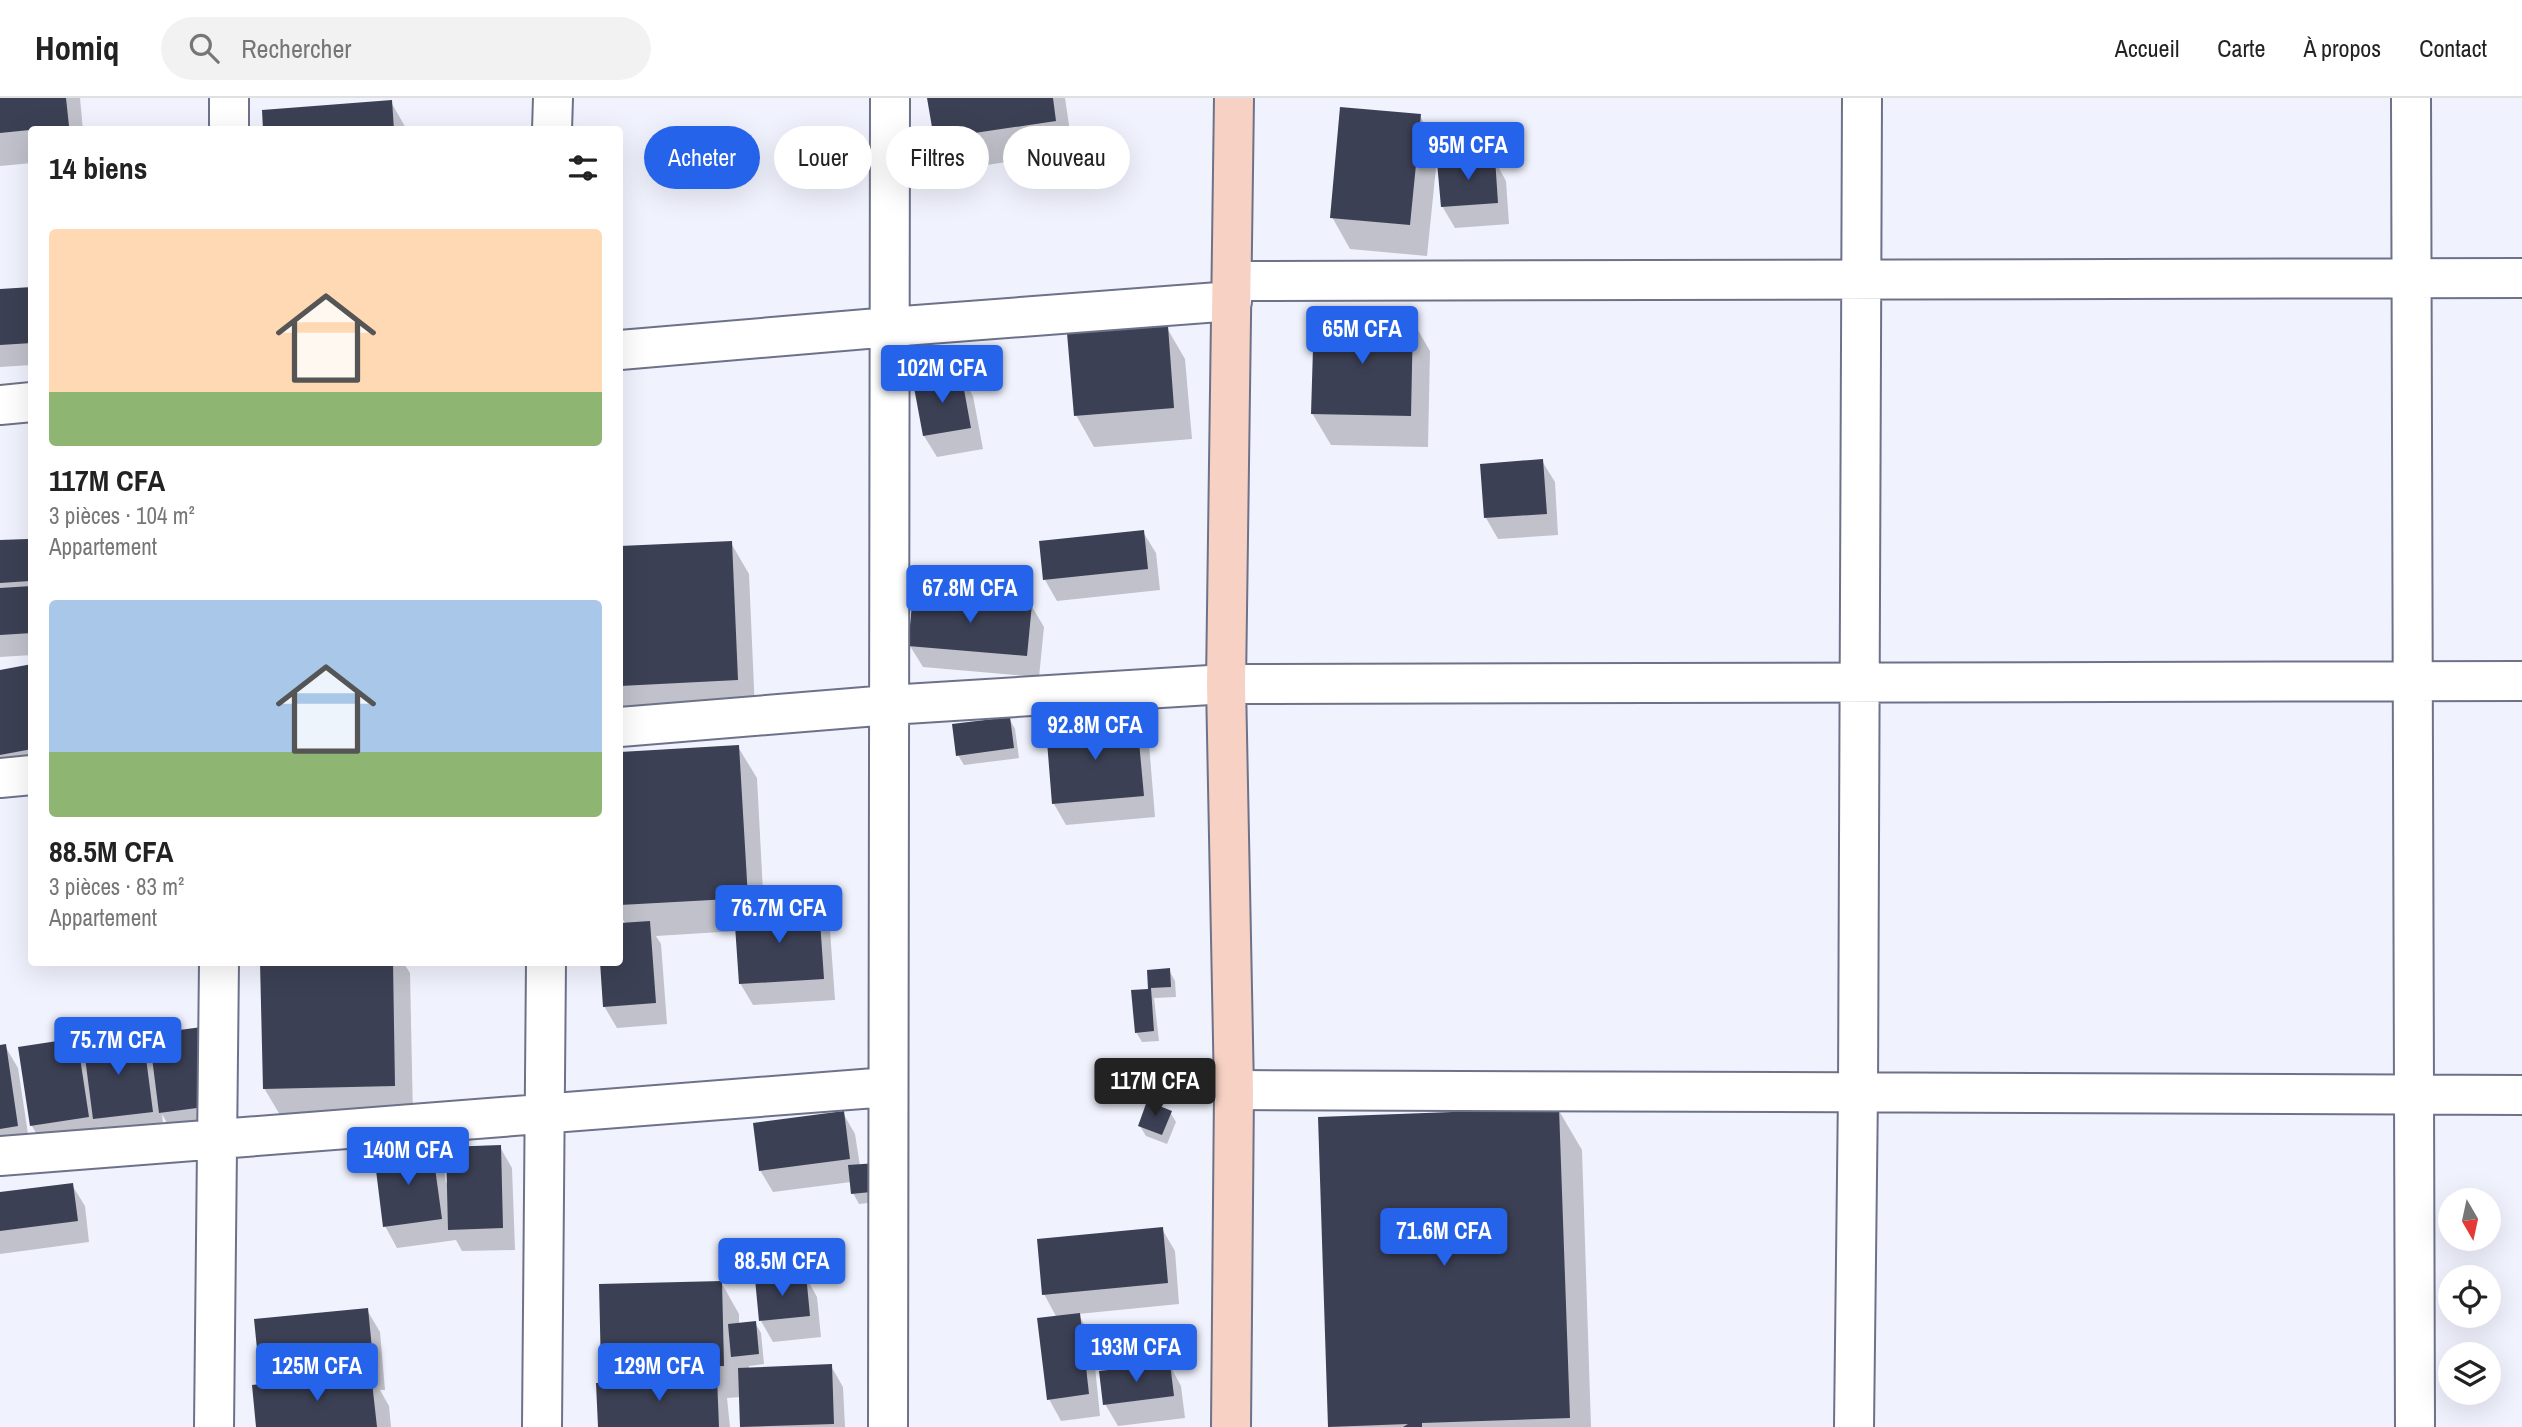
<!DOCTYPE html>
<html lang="fr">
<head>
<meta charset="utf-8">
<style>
  body { margin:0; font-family:"Archivo Narrow",sans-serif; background:#f2f2f2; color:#222; height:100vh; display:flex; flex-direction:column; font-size:26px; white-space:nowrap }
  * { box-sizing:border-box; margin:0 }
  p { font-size:23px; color:#767676 }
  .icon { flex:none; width:38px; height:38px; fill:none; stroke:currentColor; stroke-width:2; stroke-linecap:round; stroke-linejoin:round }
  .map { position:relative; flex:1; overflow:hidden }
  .panel { position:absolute; left:28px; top:28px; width:595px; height:840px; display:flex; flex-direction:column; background:#fff; border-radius:7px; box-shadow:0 7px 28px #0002 }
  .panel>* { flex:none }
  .banner { position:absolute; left:644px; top:28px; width:665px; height:63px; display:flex; gap:14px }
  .needle { width:46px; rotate:171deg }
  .controls { position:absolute; left:2438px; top:1090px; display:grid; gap:14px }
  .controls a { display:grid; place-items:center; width:63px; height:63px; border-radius:50%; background:#fff; box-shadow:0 7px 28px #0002; font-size:35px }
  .price { position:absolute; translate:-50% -60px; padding:0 16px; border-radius:7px; background:#2563eb; color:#fff; font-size:23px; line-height:46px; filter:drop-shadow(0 2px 4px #0008) }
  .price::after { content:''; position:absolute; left:50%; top:42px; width:21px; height:16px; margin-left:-10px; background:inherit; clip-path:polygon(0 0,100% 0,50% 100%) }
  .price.current { background:#222; color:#fff }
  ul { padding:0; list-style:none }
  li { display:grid; align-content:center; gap:14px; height:371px; padding:0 21px }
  li span { display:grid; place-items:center; height:217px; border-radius:7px; color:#555 }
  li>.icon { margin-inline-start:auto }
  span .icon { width:126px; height:126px; fill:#fffc; stroke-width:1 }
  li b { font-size:30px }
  h2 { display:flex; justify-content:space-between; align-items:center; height:84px; padding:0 21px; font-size:30px }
  .pill { padding:0 24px; border-radius:32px; background:#fff; box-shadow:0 7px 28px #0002; font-size:24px; line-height:63px }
  .pill.current { background:#2563eb; color:#fff }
  header { display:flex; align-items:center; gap:42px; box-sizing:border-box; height:98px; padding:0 35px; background:#fff; border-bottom:2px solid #e0e0e0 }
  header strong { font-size:33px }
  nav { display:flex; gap:38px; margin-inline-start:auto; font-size:24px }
  .search { width:490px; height:63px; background:#f2f2f2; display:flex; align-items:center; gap:18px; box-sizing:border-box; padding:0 24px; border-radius:38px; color:#767676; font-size:26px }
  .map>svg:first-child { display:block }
</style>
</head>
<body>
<header>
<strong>Homiq</strong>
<div class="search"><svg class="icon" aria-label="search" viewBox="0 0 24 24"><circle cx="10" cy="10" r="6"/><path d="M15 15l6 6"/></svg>Rechercher</div>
<nav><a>Accueil</a><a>Carte</a><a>À propos</a><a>Contact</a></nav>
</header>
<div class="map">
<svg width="2522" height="1329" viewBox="0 0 2522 1329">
  <rect width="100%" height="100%" fill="#f0f2fd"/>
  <path fill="#0003" d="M0,0h80l3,32h-51v33l-32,3z
    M929,0h136l8,54 -119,18 -18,-31z
    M391,4l16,28h-142z
    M1420,18l18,32 -11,108 -77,-7 -18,-32z
    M1494,61l12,22 3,43 -54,4 -13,-22z
    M32,190v77l-32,2v-77z
    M1412,222l18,31 -2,96 -97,-2 -19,-32z
    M1167,230l18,31 7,80 -98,8 -18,-32z
    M960,276l13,22 10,53 -46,8 -13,-21 -9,-53z
    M1542,363l13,21 3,53 -60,4 -12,-21z
    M1143,434l13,21 4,37 -103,11 -12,-21z
    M28,443l4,7v107l-32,2v-115z
    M731,445l18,31 6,137 -127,7 -8,-14v-156z
    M1031,507l13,22 -5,50 -116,-10 -13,-21z
    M32,568v118l-32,5v-117z
    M1009,620l6,11 4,29 -55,7 -6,-10z
    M1136,624l13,22 6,73 -89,8 -12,-21 -6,-74z
    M738,649l19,31 7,133 54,-3 12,22 5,70 -82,5 -13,-22 -3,-52 -81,5 5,8 6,80 -50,4 -13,-22 16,-44v-37h6l-6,-11v-160z
    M262,864h141l7,11 3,144 -130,3 -19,-32z
    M1169,872l6,11 1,16 -22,1 5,43 -17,1 -6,-10 -3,-40 18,-2 -1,-2z
    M143,939l10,19 71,71 -51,7 -11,-20 2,19 -57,7 -8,-14 1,12 -56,9 -12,-21 -12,-77 56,-9 11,20z
    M5,948l13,22 12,79 -30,5v-105z
    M1558,1011l24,41 9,277h-261l-11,-308z
    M1170,1014l6,10 -9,22 -21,-8 -6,-10z
    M843,1015l12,21 5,32 26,35 -27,3 -6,-11 -2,-11 -78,10 -13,-22z
    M500,1049l12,21 3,82 -53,1 -6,-11 -59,8 -12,-22 46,-78 13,21 2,14z
    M72,1087l13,21 4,36 -89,12v-60z
    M1162,1131l13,22 4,53 -101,10 14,23 8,79 -39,5 -12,-22 8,-81 -13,-24z
    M805,1177l12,22 4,40 -48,5 -12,-21z
    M721,1184l18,32v10l16,-1 6,10 3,31 -15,2v3l82,-3 12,21 2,40h-103l-1,-30 -14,1 3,29h-130l11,-43 -8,-14z
    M367,1212l13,22 5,58h-5l9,16 2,21h-133l8,-41 -5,-7z
    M1169,1266l12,22 4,32 -67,8 -13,-22z"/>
  <path fill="#3c4054" d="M0,0h66l3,28 -69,7z
    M927,0h126l3,23 -122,18z
    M392,2l2,30h-131l-1,-20z
    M1340,9l81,7 -11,111 -80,-7z
    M1495,60l3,45 -57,4 -4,-45z
    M32,189v56l-32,2v-56z
    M1314,217l99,3 -2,98 -100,-2z
    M1168,228l6,82 -100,8 -7,-83z
    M961,275l10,55 -48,8 -10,-54z
    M1543,361l4,55 -63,4 -4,-54z
    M1144,432l4,39 -105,11 -4,-39z
    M28,441l2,42 -30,2v-43z
    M732,443l6,139 -118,6v-140z
    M32,488v47l-32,2v-47z
    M913,496l119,10 -5,52 -119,-10z
    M32,566v85l-32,6v-85z
    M1010,619l4,31 -58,8 -4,-32z
    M1137,622l7,76 -92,8 -6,-75z
    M739,647l9,153 -128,7v-153z
    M819,808l5,73 -85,5 -5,-73z
    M650,823l6,82 -53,4 -3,-45h20v-39z
    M260,864h133l2,124 -132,3z
    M1170,870l1,19 -20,1 3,43 -19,2 -4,-43 17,-1 -1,-19z
    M202,929l10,79 -53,7 -10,-79z
    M143,937l10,77 -60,7 -10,-77z
    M77,940l12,79 -59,9 -12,-79z
    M6,946l12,82 -18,3v-84z
    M1147,1003l25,10 -10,24 -24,-9z
    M1559,1010l11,310 -148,5v4h-19l5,-3 -80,3 -10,-310z
    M844,1013l6,48 -91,12 -6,-48z
    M501,1047l2,83 -55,2 -2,-83z
    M432,1048l10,73 -59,8 -9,-73z
    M878,1065l3,28 -30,3 -3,-29z
    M73,1085l5,38 -78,10v-39z
    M1163,1129l5,56 -126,12 -5,-56z
    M806,1176l4,42 -51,5 -4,-42z
    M722,1183l2,85 -123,4 -2,-86z
    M368,1210l6,61 -114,10 -6,-60z
    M1080,1215l9,81 -42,6 -10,-82z
    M756,1223l3,33 -28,3 -3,-33z
    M1170,1265l4,33 -71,9 -4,-34z
    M832,1266l2,60 -94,3 -2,-59z
    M371,1275l6,54h-121l-4,-42z
    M717,1279l2,50h-121l-2,-44z"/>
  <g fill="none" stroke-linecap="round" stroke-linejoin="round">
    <defs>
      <path id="minor" d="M2411,0l4,1329
        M229,32v-32
        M552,32l1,-32
        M1232,183l1290,-3
        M620,252l270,-23 342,-26
        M0,307l32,-3
        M620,629l269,-22 337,-21 1296,-3
        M0,680l32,-3
        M1234,992l1288,5
        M0,1058l888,-69
        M214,1329l5,-465
        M542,1329l4,-465
        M888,1329l2,-1329
        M1854,1329l4,-335 4,-994"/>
      <path id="secondary" d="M1231,1329l3,-337 -8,-406 8,-586"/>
    </defs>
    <use href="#minor" stroke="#6d7289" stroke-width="42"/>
    <use href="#secondary" stroke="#6d7289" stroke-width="42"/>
    <use href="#minor" stroke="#fff" stroke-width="38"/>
    <use href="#secondary" stroke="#f7d2c4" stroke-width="38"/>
  </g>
</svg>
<div class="controls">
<a><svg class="needle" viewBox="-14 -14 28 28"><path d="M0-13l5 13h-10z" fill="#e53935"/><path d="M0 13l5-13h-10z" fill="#767676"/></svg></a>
<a><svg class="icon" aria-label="locate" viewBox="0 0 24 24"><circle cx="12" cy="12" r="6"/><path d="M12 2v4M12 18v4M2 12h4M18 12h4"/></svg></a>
<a><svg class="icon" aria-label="layers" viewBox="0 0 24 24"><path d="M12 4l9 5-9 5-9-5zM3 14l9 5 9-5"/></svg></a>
</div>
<b class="price" style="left:1468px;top:84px">95M CFA</b>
<b class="price" style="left:1362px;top:268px">65M CFA</b>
<b class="price" style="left:942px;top:307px">102M CFA</b>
<b class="price" style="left:970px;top:527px">67.8M CFA</b>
<b class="price" style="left:1095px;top:664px">92.8M CFA</b>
<b class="price" style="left:779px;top:847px">76.7M CFA</b>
<b class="price" style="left:118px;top:979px">75.7M CFA</b>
<b class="price current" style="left:1155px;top:1020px">117M CFA</b>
<b class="price" style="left:408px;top:1089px">140M CFA</b>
<b class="price" style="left:1444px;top:1170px">71.6M CFA</b>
<b class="price" style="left:782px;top:1200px">88.5M CFA</b>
<b class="price" style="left:1136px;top:1286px">193M CFA</b>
<b class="price" style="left:317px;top:1305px">125M CFA</b>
<b class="price" style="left:659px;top:1305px">129M CFA</b>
<div class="banner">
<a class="pill current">Acheter</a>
<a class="pill">Louer</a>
<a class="pill">Filtres</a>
<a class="pill">Nouveau</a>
</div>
<section class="panel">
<h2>14 biens<svg class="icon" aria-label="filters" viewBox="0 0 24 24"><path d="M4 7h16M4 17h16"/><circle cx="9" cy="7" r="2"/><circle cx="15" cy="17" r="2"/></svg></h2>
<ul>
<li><span style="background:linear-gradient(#ffd9b3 75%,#8fb573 0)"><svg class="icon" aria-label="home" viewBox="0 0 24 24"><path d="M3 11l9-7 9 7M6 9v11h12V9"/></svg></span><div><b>117M CFA</b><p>3 pièces · 104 m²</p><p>Appartement</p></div></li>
<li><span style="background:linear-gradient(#a9c7e8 70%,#8fb573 0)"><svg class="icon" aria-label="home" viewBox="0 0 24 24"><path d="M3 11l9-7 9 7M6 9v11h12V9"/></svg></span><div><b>88.5M CFA</b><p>3 pièces · 83 m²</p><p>Appartement</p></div></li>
</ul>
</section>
</div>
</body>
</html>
